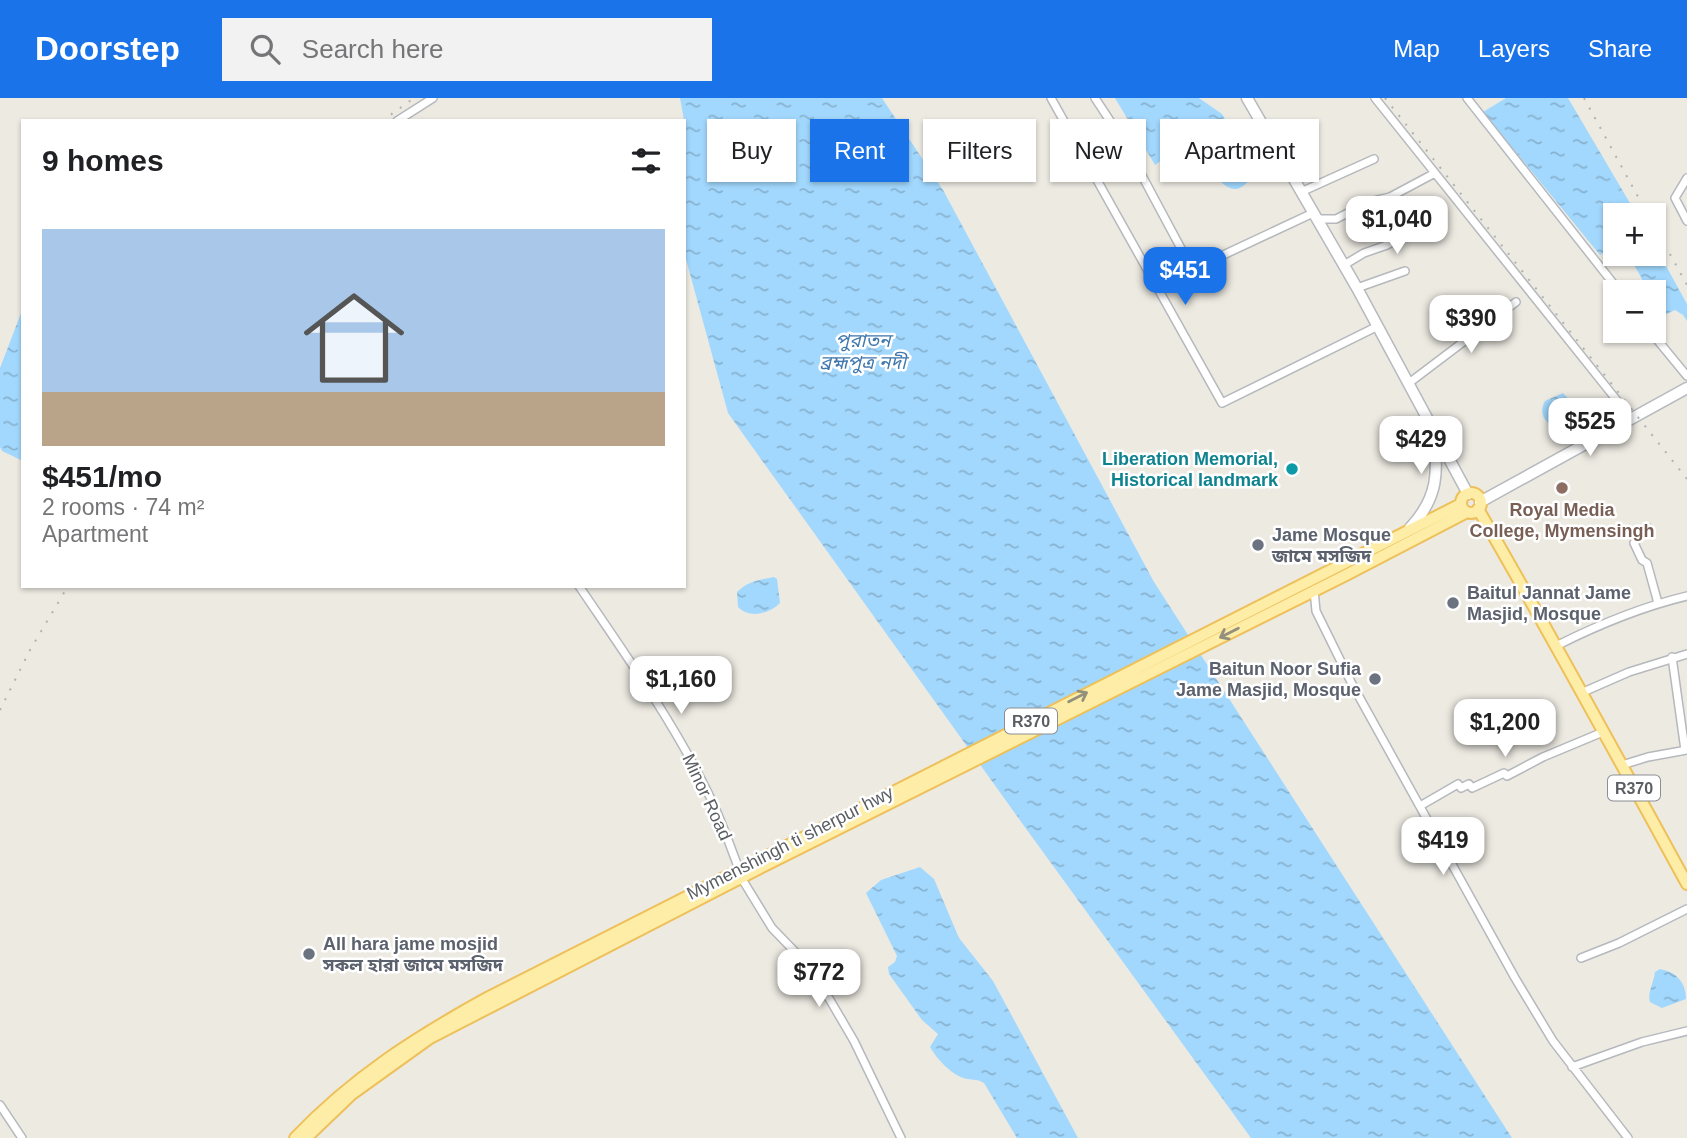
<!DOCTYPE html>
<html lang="en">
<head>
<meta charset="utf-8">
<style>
  body { margin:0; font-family:Helvetica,"Noto Sans Bengali",sans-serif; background:#f2f2f2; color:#202124; height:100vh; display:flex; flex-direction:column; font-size:26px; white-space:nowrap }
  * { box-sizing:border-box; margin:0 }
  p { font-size:23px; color:#757577 }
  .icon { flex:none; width:38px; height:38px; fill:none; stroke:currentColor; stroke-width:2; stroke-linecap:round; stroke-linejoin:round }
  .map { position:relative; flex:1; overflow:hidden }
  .details { position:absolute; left:21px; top:21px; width:665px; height:469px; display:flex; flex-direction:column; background:#fff; border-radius:0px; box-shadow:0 2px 5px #0004 }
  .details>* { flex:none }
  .top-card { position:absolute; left:707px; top:21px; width:665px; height:63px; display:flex; gap:14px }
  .buttons { position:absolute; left:1603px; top:105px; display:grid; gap:14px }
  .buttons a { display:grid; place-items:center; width:63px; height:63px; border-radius:0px; background:#fff; box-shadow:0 2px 5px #0004; font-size:35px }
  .price { position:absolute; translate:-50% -60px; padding:0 16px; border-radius:14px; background:#fff; color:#222; font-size:23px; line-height:46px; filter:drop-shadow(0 2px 4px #0008) }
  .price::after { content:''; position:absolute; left:50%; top:42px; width:21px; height:16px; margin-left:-10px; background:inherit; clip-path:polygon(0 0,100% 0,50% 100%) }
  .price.selected { background:#1a73e8; color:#fff }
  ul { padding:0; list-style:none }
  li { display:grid; align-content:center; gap:14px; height:371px; padding:0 21px }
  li+li { border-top:2px solid #e0e0e0 }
  li span { display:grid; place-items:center; height:217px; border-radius:0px; color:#555 }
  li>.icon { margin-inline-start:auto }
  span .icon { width:126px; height:126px; fill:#fffc; stroke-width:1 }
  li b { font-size:30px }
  h2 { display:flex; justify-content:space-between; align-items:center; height:84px; padding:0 21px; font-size:30px }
  .chip { padding:0 24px; border-radius:0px; background:#fff; box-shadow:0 2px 5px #0004; font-size:24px; line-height:63px }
  .chip.selected { background:#1a73e8; color:#fff }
  header { display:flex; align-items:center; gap:42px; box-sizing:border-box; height:98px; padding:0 35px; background:#1a73e8; color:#fff }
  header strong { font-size:33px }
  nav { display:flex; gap:38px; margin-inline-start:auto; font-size:24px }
  .search { width:490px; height:63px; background:#f2f2f2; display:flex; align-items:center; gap:18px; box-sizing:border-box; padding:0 24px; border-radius:0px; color:#757577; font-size:26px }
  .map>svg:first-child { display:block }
</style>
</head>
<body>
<header>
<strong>Doorstep</strong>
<div class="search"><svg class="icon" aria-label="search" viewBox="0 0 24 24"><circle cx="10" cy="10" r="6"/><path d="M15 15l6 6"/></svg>Search here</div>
<nav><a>Map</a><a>Layers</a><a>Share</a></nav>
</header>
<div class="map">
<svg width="1687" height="1040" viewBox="0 0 1687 1040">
  <defs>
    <pattern id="water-ripples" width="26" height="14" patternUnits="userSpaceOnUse" patternTransform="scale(1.75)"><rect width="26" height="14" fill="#a2d8fd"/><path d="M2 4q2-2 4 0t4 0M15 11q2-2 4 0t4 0" fill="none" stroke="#87b2d0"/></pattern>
  </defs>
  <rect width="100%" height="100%" fill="#edeae2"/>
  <path fill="url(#water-ripples)" d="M680,0h202l61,92 211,392 358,556h-261l-224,-308 -299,-417 -44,-161 1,-126z
    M1115,0h84l23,16 32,53 1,6c-22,31 -29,10 -49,-3 -7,-5 -15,-4 -22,-7 -5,-2 -10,-5 -15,-8l-14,10z
    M1506,0h62l69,117h-22v30l-15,10 -117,-143z
    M1654,146l33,60v17l-4,-6 -8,-5 -21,10v-28h-5l-17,-31 10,-7h12z
    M23,210v153l-21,-10 -2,-4v-79z
    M1563,295l11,12 2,12 -13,10 -7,2c-11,-7 -18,-15 -11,-28z
    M774,479l3,2 3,24c-11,11 -30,16 -42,4l-1,-15c11,-11 22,-12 37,-15z
    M920,769l14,12 25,59 34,43 85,157h-61l-33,-55c-7,-4 -9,-3 -17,-4 -15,-3 -30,-20 -37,-32l8,-13 -16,-14 -33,-46 -1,-7 7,-5 2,-6 -31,-63 15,-13z
    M1660,871c16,3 26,13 26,30l-24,9 -12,-6c-3,-9 4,-20 5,-30z"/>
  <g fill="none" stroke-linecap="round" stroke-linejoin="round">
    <defs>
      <path id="street" d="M1051,0l171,305 156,-77
        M1095,0l29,44 68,127
        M1375,0l256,320
        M1467,0l153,194
        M397,23l36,-23
        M1687,80l-12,20 12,23
        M1301,94l73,-33
        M1317,121h19l33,-17 21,-5 45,-24
        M1344,167l20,-12 23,-8 46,-27
        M1157,188l156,-73
        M1357,190l48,-17
        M1650,233l37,45
        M1409,285l107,-81
        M1647,429l-13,16 8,17 5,3 11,40
        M579,488c46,68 94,135 130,209 12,23 20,49 30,74
        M1314,492l2,21 36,73 163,294 38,63 75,97
        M1558,547c42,-21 83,-38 129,-49
        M1672,559l13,93
        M1581,595l48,-21 58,-18
        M1622,667l26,-8 39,-7
        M1420,708l38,-22 3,4 8,-4 3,4 32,-15 3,3 36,-19 60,-25
        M742,781l30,49 30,31 28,41 24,41 47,97
        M1581,860l38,-15 68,-34
        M1572,969l70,-25 45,-11
        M0,1007l22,33"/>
      <path id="secondary" d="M1247,0l110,190 111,206
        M1480,404l207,-114
        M1410,430c28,-30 29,-56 23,-96"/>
      <path id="primary" d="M1461 405a10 10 0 1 1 20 0a10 10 0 1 1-20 0Z
        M1478,411c72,124 140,249 209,375
        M295,1040c58,-61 121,-101 194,-141l972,-493
        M306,1040l46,-44 78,-56 328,-169 588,-294 121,-63"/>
    </defs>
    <use href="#street" stroke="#b5b8bc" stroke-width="10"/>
    <use href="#secondary" stroke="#b6b9be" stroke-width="13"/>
    <use href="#primary" stroke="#eec05a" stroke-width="14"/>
    <use href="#street" stroke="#fff" stroke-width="7"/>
    <use href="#secondary" stroke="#fff" stroke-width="10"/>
    <use href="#primary" stroke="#fdeda7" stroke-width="10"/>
    <path stroke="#b1b2b3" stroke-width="2" stroke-dasharray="2 9" stroke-linecap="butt" d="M1385,0l302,381
      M1584,0l64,117
      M382,23l32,-23
      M1654,127l33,60
      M0,612l30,-60 38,-64"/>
  </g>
  <defs><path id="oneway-shaft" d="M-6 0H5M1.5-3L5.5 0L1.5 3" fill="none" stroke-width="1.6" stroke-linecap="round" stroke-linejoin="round" transform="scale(1.75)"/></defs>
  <g stroke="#93907b">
    <use href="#oneway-shaft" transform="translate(1229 535) rotate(153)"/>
    <use href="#oneway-shaft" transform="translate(1078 599) rotate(-27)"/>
  </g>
  <circle fill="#0f9aa8" stroke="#fff" stroke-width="2.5" cx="1292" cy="371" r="7"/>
  <circle fill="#8d6e63" stroke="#fff" stroke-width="2.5" cx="1562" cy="390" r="7"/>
  <g fill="#6b7280" stroke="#fff" stroke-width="2.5">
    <circle cx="1258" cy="447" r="7"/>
    <circle cx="1453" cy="505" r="7"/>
    <circle cx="1375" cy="581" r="7"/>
    <circle cx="309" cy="856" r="7"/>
  </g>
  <g text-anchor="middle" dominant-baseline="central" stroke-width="5" stroke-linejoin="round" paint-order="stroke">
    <g fill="#fff" stroke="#8c8e92" stroke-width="2">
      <rect x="1005" y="610.5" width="52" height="25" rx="5"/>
      <rect x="1608" y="677.5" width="52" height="25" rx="5"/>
    </g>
    <g font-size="16" font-weight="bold" fill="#5a5e63">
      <text x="1031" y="623">R370</text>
      <text x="1634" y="690">R370</text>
    </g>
    <g font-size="18" font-weight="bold" fill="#0d838f" stroke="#fff" text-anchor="end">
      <text x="1278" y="361">Liberation Memorial,<tspan x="1278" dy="21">Historical landmark</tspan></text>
    </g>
    <g font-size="18" font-weight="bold" fill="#785e54" stroke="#fff">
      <text x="1562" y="412">Royal Media<tspan x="1562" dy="21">College, Mymensingh</tspan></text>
    </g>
    <g font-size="18" font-weight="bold" fill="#5b616d" stroke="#fff" text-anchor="start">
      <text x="1272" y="437">Jame Mosque<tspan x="1272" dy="21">জামে মসজিদ</tspan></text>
      <text x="1467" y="495">Baitul Jannat Jame<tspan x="1467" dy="21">Masjid, Mosque</tspan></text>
      <text x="1361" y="571" text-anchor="end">Baitun Noor Sufia<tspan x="1361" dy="21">Jame Masjid, Mosque</tspan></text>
      <text x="323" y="846">All hara jame mosjid<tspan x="323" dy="21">সকল হারা জামে মসজিদ</tspan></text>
    </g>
    <g font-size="18" fill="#5a5e63" stroke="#fff">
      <text transform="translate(707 699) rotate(65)">Minor Road</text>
      <text transform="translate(790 745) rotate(-27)">Mymenshingh ti sherpur hwy</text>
    </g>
    <g font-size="19" font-style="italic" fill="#4078ae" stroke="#fff">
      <text x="863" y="242">পুরাতন<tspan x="863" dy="22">ব্রহ্মপুত্র নদী</tspan></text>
    </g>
  </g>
</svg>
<div class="buttons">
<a>+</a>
<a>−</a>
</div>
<b class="price" style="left:1397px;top:158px">$1,040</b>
<b class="price selected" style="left:1185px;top:209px">$451</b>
<b class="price" style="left:1471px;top:257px">$390</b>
<b class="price" style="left:1590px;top:360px">$525</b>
<b class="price" style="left:1421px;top:378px">$429</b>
<b class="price" style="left:681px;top:618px">$1,160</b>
<b class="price" style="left:1505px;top:661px">$1,200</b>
<b class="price" style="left:1443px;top:779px">$419</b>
<b class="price" style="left:819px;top:911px">$772</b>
<div class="top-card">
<a class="chip">Buy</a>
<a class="chip selected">Rent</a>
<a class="chip">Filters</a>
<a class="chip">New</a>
<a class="chip">Apartment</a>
</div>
<section class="details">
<h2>9 homes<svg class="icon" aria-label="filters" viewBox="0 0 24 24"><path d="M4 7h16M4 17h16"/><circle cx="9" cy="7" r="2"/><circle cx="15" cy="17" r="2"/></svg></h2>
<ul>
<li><span style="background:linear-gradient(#a9c7e8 75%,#b9a48a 0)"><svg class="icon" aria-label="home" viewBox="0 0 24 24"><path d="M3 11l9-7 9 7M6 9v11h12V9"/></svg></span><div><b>$451/mo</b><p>2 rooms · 74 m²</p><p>Apartment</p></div></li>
</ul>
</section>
</div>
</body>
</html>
